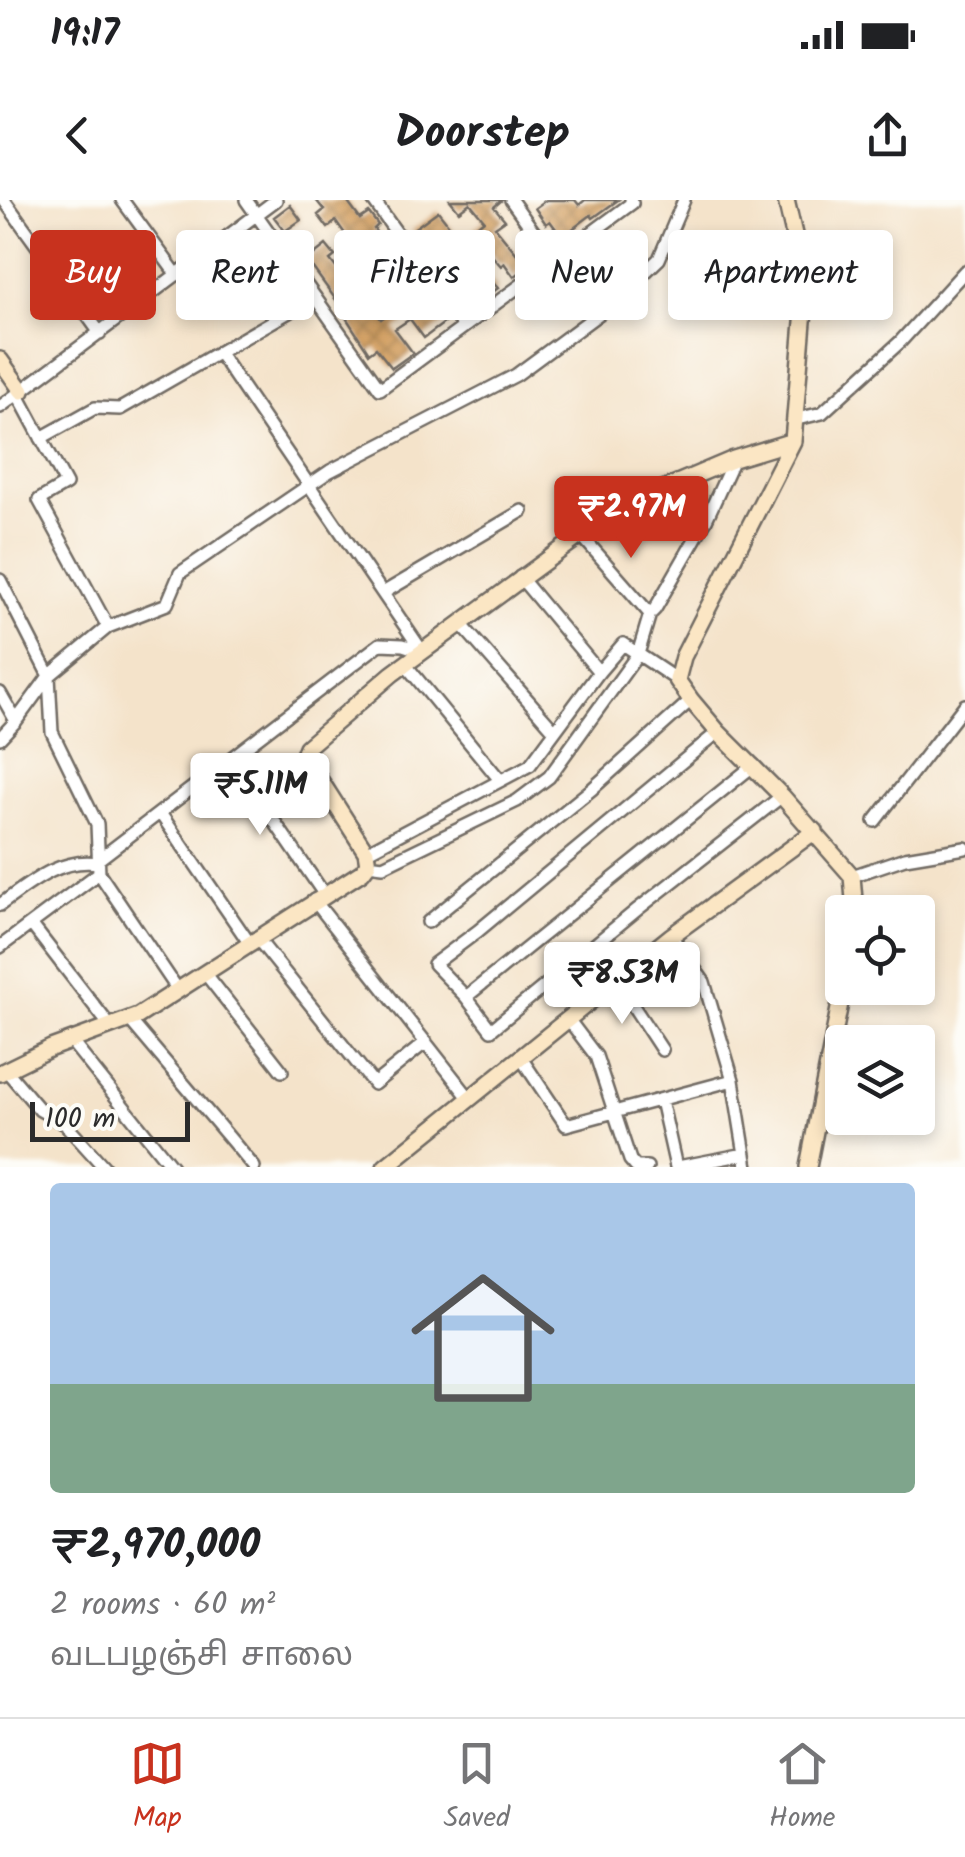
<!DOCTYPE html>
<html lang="en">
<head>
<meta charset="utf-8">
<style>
  body { margin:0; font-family:Kalam,"Noto Sans Tamil",sans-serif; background:#f6f6f6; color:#202124; height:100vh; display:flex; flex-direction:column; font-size:38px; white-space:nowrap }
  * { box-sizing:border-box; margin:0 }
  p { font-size:32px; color:#757577 }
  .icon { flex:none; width:55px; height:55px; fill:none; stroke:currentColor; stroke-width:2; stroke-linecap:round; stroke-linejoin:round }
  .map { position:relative; height:967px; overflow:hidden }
  .drawer { display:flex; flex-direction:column; background:#fff; flex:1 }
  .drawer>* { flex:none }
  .guide { position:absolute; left:30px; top:30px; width:905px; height:90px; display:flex; gap:20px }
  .controls { position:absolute; left:825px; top:695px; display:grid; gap:20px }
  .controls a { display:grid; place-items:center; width:110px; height:110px; border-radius:10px; background:#fff; box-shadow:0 5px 15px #0003; font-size:50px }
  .scale { position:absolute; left:30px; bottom:25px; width:160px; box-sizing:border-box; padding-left:10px; border:5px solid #2b2b2b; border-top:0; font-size:28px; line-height:35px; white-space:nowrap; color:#2b2b2b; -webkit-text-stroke:8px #fdfcf7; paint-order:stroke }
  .price { position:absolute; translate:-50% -85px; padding:0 22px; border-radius:10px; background:#fff; color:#222; font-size:32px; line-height:65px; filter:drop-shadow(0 2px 5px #0008) }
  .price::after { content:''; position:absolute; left:50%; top:60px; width:30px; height:22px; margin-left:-15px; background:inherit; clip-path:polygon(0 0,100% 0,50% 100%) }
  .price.active { background:#c8321e; color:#fff }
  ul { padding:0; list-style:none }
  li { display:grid; align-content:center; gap:20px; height:530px; padding:0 50px }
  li+li { border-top:2px solid #e0e0e0 }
  li span { display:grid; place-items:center; height:310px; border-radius:10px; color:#555 }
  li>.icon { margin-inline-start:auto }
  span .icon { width:180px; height:180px; fill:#fffc; stroke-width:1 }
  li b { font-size:42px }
  .chip { padding:0 35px; border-radius:10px; background:#fff; box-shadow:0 5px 15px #0003; font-size:35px; line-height:90px }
  .chip.active { background:#c8321e; color:#fff }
  .status { display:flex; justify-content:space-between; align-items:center; height:70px; padding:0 50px; background:#fff; direction:ltr }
  .status svg { height:28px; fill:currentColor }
  header { display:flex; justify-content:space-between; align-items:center; height:130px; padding:0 50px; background:#fff; font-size:45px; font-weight:800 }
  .menu { display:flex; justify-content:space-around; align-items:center; height:140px; border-top:2px solid #e0e0e0; background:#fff; font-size:28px; color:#757577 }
  .menu a { display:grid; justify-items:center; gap:5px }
  .menu .active { color:#c8321e }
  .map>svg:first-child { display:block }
</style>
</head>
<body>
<div class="status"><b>19:17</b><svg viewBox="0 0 49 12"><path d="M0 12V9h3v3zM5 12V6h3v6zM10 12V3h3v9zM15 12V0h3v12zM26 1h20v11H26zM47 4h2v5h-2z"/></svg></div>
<header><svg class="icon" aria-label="back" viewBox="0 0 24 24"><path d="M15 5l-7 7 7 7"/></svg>Doorstep<svg class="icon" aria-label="share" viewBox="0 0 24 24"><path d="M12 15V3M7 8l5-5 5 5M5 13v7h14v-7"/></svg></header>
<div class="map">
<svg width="965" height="967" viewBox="0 0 965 967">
  <defs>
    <pattern id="building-cross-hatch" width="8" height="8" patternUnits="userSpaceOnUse" patternTransform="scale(2.5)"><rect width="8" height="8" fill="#d09a58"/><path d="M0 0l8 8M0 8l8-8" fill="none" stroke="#a97e49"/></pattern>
  </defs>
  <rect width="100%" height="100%" fill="#fdfcf7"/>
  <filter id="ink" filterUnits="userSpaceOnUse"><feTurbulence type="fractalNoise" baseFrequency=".01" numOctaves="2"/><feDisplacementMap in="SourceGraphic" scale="20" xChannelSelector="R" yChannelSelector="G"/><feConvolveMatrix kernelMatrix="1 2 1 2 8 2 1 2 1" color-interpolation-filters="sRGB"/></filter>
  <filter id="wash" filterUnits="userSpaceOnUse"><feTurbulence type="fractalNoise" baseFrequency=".0048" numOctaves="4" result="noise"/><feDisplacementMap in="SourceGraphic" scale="40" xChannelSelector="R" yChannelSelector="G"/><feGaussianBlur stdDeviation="2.25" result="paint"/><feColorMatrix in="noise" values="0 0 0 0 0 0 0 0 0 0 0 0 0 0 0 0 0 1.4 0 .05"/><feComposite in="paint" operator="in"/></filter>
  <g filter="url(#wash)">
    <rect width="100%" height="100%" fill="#f4e3ca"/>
    <g id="blocks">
      <path fill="url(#building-cross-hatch)" d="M316,0h30l14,19 9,-6 9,12 -4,4 14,20 -21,16 -31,-44 -8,7 -10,-13 6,-5z
        M450,0h52l-8,7 11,13 -10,7 26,32 9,-7 6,8 -22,17 -10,-14 -3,3 -20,-23 2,-1 -10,-13 11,-9 -14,-17 -11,8z
        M546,0h29l4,5 6,-5h33l-25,18 -2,-3 -29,22 -12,-16 -4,3 -11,-16z
        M290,5l11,15 -16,11 -11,-14z
        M438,11l28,36 -2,2 14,18 20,21 -28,21 -7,-10 7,-5 -12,-17 -11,7 -8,-11 7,-6 -23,-29 -3,2 -8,-10z
        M326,45l9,11 -5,4 19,24 3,-2 29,37 44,-30 23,31 -24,18 -14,-19 -15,10 18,24 -21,15 -16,-20 -7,5 -24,-37 2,-1 -40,-55z"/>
    </g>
  </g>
  <g filter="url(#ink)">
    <use href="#blocks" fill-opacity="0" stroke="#716b63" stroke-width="2.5"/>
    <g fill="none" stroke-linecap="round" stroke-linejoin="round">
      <defs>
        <path id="street" d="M4,0l96,133
          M122,0l55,75
          M246,0l134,189 252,-186 -1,-3
          M373,0l91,127
          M511,0l43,60
          M219,153l203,298
          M18,195l48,89 -27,16 69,127
          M0,207l276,-207
          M797,219l25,-6 78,-71 65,-71
          M41,238l54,-30 25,1 195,-112
          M581,335l69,79
          M520,377l79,95
          M0,380l49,96 3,56 45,92 2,49 79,117
          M383,393l139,-82
          M461,424l94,107
          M405,464l95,116
          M0,493l16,28
          M0,538l16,-17 33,-45 59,-49 59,-23 13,-31 150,-102 186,-96 96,-71 47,-45 25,-59
          M231,558l93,136
          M754,565l-288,232 25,33 147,-121 144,-113
          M160,613l90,131
          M875,621l90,-116
          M366,652l164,-87 69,-93 24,-28 54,36
          M98,660l282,-216 23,1 19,6
          M368,664l15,2 134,-65 32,-24 89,-123 12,-40 5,-5 51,-89 28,-61
          M852,676l53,-18 60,-10
          M314,700l156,199
          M0,705c29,-21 60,-48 98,-42
          M428,722l164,-133 99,-89
          M31,724l79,102
          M257,738l117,146 52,-42
          M0,747l99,-74
          M205,773l77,98
          M616,780l46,70
          M466,797l-32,-33 44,-33 240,-199
          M129,819l125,148
          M568,819l28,37 34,104 6,7h11
          M71,841l101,126
          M521,858l45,67 167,-45 -29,-98 -33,-46
          M6,870l34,40 25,14 39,43
          M733,880l14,87
          M661,900l15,67
          M678,967l67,-13"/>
        <path id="secondary" d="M786,0l20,86 -13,155 -110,216 -6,23 14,20 27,32 64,64 70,80 3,36
          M0,160l22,31
          M0,873l51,-25 87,-32 224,-144 6,-8 -2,-12 -62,-97 3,-8 85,-73 189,-139 68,-40 85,-36 59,-18
          M385,967l286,-231 144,-105
          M808,967l35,-179"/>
      </defs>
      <use href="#street" stroke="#716b63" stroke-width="16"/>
      <use href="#secondary" stroke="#716b63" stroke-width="20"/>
      <use href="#street" stroke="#fff" stroke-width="11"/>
      <use href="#secondary" stroke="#fbe6c4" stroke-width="15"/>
    </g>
  </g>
</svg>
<div class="controls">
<a><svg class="icon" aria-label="locate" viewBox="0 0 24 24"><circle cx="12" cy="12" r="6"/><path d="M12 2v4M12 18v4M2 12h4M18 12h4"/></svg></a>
<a><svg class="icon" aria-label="layers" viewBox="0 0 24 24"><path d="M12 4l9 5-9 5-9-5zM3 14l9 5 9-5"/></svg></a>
</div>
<div class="scale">100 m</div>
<b class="price active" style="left:631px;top:361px">₹2.97M</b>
<b class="price" style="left:260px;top:638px">₹5.11M</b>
<b class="price" style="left:622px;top:827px">₹8.53M</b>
<div class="guide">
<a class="chip active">Buy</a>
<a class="chip">Rent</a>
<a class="chip">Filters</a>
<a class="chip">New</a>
<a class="chip">Apartment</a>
</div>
</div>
<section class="drawer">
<ul>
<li><span style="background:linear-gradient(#a9c7e8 65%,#7fa58c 0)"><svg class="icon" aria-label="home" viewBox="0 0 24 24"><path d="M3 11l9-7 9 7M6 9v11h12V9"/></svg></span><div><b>₹2,970,000</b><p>2 rooms · 60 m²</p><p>வடபழஞ்சி சாலை</p></div></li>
</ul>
</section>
<nav class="menu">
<a class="active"><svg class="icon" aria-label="map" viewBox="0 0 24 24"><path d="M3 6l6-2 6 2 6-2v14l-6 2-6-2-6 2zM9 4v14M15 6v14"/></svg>Map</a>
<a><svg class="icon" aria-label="saved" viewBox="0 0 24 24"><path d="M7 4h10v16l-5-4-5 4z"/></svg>Saved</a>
<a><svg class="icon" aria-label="home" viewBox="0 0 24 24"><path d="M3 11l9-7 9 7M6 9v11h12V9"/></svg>Home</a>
</nav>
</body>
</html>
